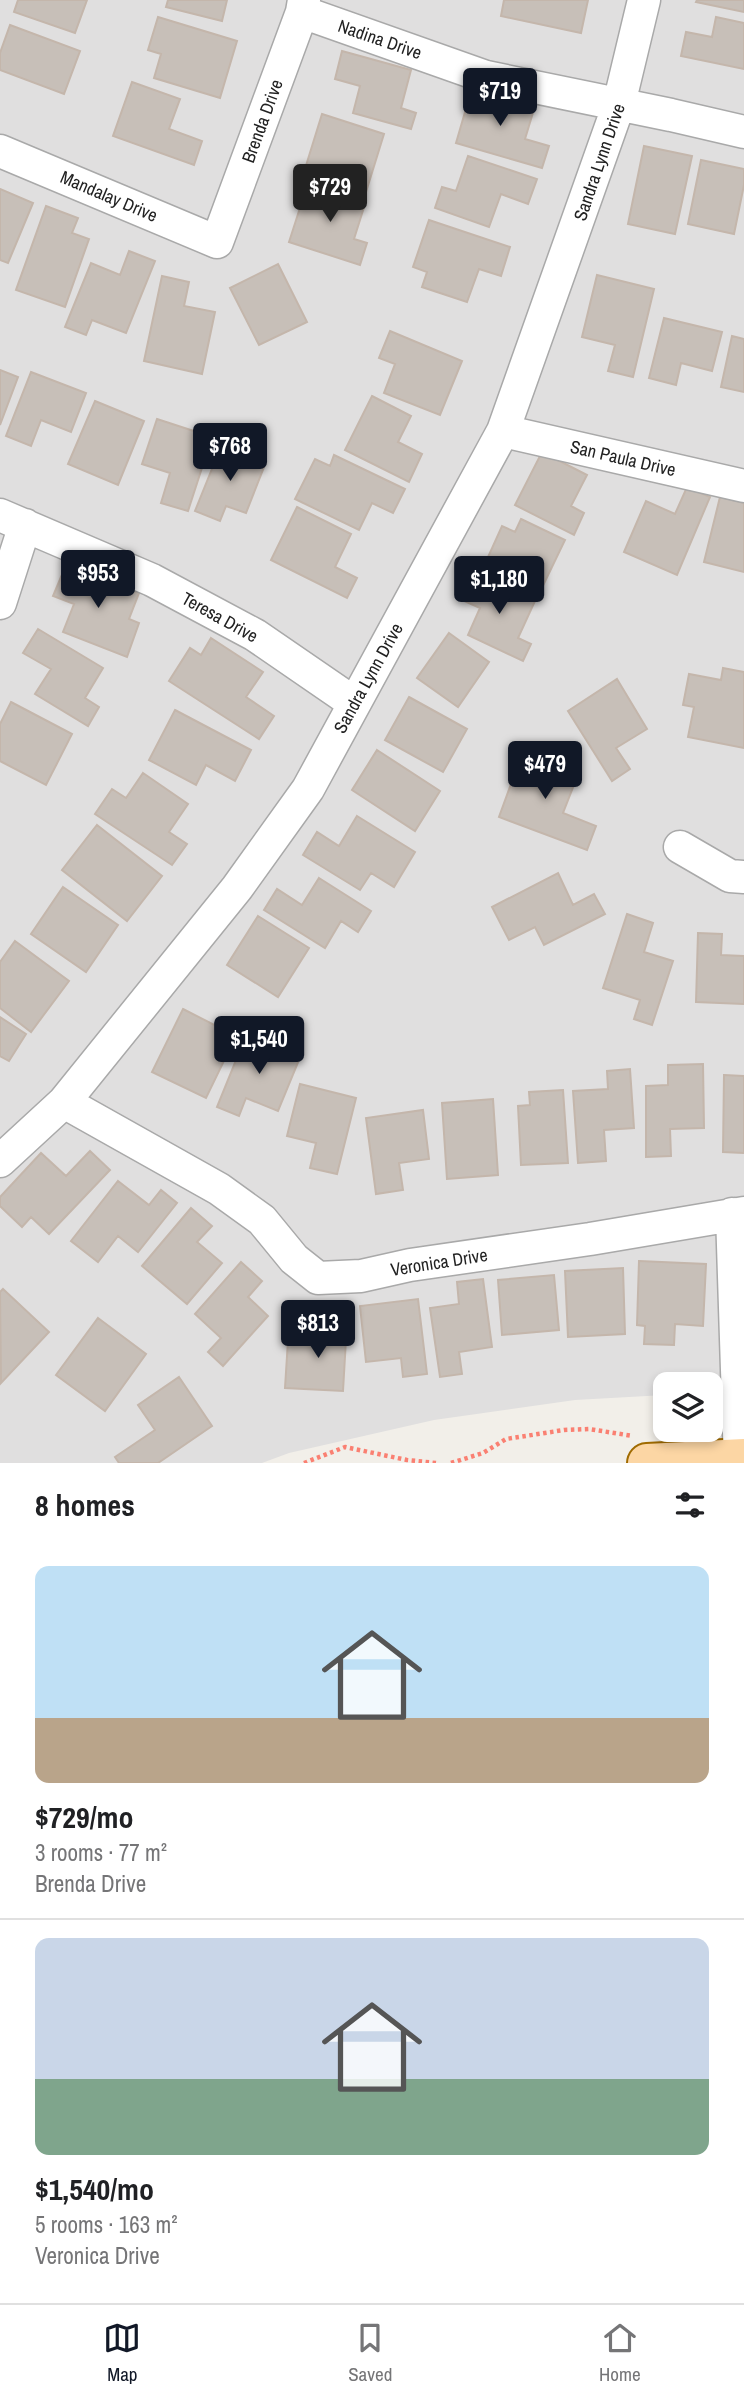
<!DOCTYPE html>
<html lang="en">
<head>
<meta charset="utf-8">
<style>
  body { margin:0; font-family:"Archivo Narrow",sans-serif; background:#f6f6f6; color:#202124; height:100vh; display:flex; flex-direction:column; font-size:26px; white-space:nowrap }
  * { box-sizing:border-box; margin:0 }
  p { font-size:23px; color:#757577 }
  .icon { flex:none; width:38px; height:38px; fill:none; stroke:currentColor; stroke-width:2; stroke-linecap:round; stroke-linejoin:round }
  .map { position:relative; height:1463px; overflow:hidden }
  .details { display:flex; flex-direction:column; background:#fff; flex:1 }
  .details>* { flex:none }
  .controls { position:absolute; left:653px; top:1372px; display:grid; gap:14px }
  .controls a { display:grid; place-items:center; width:70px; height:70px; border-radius:14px; background:#fff; box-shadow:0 4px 10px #0003; font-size:35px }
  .price { position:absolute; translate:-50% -60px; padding:0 16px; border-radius:7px; background:#111827; color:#fff; font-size:23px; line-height:46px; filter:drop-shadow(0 2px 4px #0008) }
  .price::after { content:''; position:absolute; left:50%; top:42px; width:21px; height:16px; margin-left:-10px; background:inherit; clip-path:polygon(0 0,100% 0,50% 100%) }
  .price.selected { background:#222; color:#fff }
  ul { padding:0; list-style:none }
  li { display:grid; align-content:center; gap:14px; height:371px; padding:0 35px }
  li+li { border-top:2px solid #e0e0e0 }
  li span { display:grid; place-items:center; height:217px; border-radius:14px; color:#555 }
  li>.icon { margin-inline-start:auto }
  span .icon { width:126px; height:126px; fill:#fffc; stroke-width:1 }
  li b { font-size:30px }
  h2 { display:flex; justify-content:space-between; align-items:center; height:84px; padding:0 35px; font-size:30px }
  .tabs { display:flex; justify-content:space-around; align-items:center; height:98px; border-top:2px solid #e0e0e0; background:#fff; font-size:19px; color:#757577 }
  .tabs a { display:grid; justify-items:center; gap:4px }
  .tabs .selected { color:#111827 }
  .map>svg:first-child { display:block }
</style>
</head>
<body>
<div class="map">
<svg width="744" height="1463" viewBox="0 0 744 1463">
  <rect width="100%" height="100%" fill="#f2efe9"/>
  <path fill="#e0dfdf" d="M0,0h744v1391l-33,2 -1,-9h-45v11l-90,5 -141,20 -145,33 -27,10h-262z"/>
  <path fill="#c7bfb8" stroke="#c4b6ab" stroke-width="2" d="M18,0h69l-12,33 -61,-21z
    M168,0h59l-5,21 -56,-14z
    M504,0h84l-7,33 -80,-17z
    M697,0h47v12l-48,-10z
    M158,17l79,24 -17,57 -66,-20 7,-24 -13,-4z
    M716,17l28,6v46l-63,-13 5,-24 26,5z
    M10,25l70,26 -16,43 -64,-24v-17z
    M342,51l69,19 -10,38 15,5 -5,16 -58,-16 7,-27 -25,-7z
    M132,82l48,17 -11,30 33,12 -8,24 -81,-29z
    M472,88l63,18 -10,33 24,7 -7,22 -86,-25z
    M322,114l62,20 -18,58 -62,-20z
    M644,146l48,10 -17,78 -47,-10z
    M468,156l69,23 -9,25 -27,-10 -12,33 -54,-19 7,-21 14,4z
    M701,160l43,9v16l-10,49 -46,-10z
    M308,183l58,18 -12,38 13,4 -7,22 -71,-23z
    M0,189l33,14 -25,60 -8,-3z
    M46,206l32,12 -6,15 17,6 -24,68 -49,-17z
    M429,220l81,27 -9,29 -22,-7 -12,33 -45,-15 5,-15 -14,-5z
    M129,251l26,10 -29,72 -34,-13 -6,15 -21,-8 26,-64 29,12z
    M278,264l29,58 -48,23 -29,-57z
    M597,275l57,14 -21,88 -25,-6 7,-26 -33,-8z
    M162,276l27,6 -5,24 31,6 -13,62 -58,-13z
    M664,318l58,14 -10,39 -31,-8 -5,22 -27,-7z
    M390,331l72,30 -22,54 -56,-22 11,-29 -16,-6z
    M732,336l12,3v53l-23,-5z
    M0,370l18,7 -18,48z
    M31,372l55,21 -15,39 -30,-12 -10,26 -25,-10z
    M372,396l39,20 -13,26 24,12 -13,28 -64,-32z
    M95,401l49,20 -26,64 -50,-21z
    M157,419l55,18 -24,74 -27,-8 9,-30 -28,-9z
    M222,444l44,18 -20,51 -20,-7 -6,15 -25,-10z
    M542,452l45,23 -16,31 13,7 -10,22 -59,-30z
    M334,455l71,34 -12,24 -21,-10 -13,27 -64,-31 20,-40 15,7z
    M687,487l23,10 -33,78 -53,-23 22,-51 29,13z
    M720,497l24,6v69l-40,-10z
    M297,507l54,27 -16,33 22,11 -10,20 -76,-38z
    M521,519l44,21 -25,52 -56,-26 18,-40 13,6z
    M66,565l73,28 -10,26 10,4 -12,34 -64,-25 11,-28 -21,-8z
    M474,573l61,28 -17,37 13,6 -8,17 -55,-26 12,-27 -18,-8z
    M38,629l65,39 -18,30 14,9 -11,19 -53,-32 16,-25 -28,-16z
    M449,633l40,29 -31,45 -41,-29z
    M211,638l52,34 -17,25 28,19 -15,23 -90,-58 21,-33 11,7z
    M723,668l21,4v76l-56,-11 6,-30 -11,-2 6,-31 32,6z
    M617,679l30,50 -31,19 14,21 -18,12 -44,-70z
    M409,697l58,32 -24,43 -58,-32z
    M11,702l61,32 -26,51 -46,-24v-37z
    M175,710l76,40 -16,31 -29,-16 -10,20 -47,-25z
    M377,750l63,41 -25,40 -63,-41z
    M523,751l56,21 -16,41 33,13 -9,24 -88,-33z
    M143,773l45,31 -19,28 18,12 -15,21 -77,-51 17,-25 14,9z
    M357,816l58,36 -21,35 -23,-14 -11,17 -57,-35 14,-23 22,14z
    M97,825l65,51 -35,45 -65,-51z
    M558,873l15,32 21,-11 11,20 -61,31 -9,-18 -26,13 -17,-33z
    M319,878l52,33 -13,21 -17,-11 -16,27 -61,-38 13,-21 25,16z
    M63,887l55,38 -32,47 -55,-38z
    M627,914l26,9 -9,29 29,9 -21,64 -18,-6 6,-19 -37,-12z
    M258,916l51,32 -31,49 -51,-32z
    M698,933l24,1 -1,21 23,1v48l-48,-2z
    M15,941l54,40 -38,51 -31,-24v-46z
    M183,1009l53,27 -30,62 -54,-26z
    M0,1017l26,17 -17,27 -9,-5z
    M247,1033l54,22 -23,56 -32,-13 -7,18 -22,-9z
    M703,1064l1,64 -34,1 1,27 -25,1v-71l22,-1v-20z
    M630,1069l4,59 -30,2 2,31 -28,2 -5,-72 35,-2 -1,-18z
    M724,1075l20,1v77l-21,-1z
    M300,1084l56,14 -19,76 -27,-6 6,-25 -29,-7z
    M563,1090l5,73 -47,2 -3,-59 12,-1 -1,-13z
    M493,1099l5,76 -51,4 -5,-76z
    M423,1110l6,49 -30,4 4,27 -27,4 -10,-76z
    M90,1151l20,19 -61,64 -18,-17 -9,10 -22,-21v-9l41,-44 25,23z
    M118,1181l31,24 12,-15 16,13 -39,49 -20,-16 -20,26 -27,-21z
    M191,1208l21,18 -15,16 25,21 -35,41 -45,-38z
    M639,1261l67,3 -3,62 -28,-2 -1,21 -30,-1 1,-18 -8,-1z
    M241,1262l21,19 -14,16 20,19 -45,50 -15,-14 13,-14 -26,-24z
    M623,1268l2,66 -57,3 -3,-66z
    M554,1275l5,55 -57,5 -4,-55z
    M483,1279l9,68 -33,5 3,22 -22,3 -10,-69 29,-4 -2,-22z
    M3,1289l46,43 -48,51 -1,-91z
    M418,1299l9,75 -24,3 -2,-19 -35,4 -6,-56z
    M98,1318l48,36 -41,57 -49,-36z
    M321,1320l26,2 -4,69 -58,-3 3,-48 32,2z
    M179,1377l33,49 -54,37h-39l-4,-6 40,-27 -17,-25z"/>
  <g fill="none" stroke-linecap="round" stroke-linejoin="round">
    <defs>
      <path id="minor" d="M302,12l184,65 185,38 73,17
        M0,151l217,91 85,-230 2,-12
        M503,431l241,55
        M0,515l152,65 103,55 99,68
        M0,603l25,-78
        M680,847l50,29 14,1
        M64,1102l155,87 43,31 32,39 24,19 43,-2 49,-11 180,-26 154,-26
        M0,1161l64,-59 173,-214 71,-99 195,-358 116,-327 25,-104
        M732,1214l8,249"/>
      <path id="major" d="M647,1463l97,-5"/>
    </defs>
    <use href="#minor" stroke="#a9a9a9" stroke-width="35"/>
    <use href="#major" stroke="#a06b00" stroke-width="42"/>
    <path stroke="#fa8072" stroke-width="4.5" stroke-dasharray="3.5 3.5" stroke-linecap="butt" d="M304,1463l41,-16 62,13 29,3
      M451,1463l32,-10 23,-14 58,-9 25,-1 44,7"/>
    <use href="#minor" stroke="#fff" stroke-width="32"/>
    <use href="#major" stroke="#fcd6a4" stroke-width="38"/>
  </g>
  <g text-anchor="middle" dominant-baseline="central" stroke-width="6" stroke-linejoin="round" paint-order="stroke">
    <g font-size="18" fill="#222" stroke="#fff">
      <text transform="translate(380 39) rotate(19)">Nadina Drive</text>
      <text transform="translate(262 121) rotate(-70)">Brenda Drive</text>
      <text transform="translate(599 162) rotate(-71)">Sandra Lynn Drive</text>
      <text transform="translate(109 196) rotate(23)">Mandalay Drive</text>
      <text transform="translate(623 458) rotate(13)">San Paula Drive</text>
      <text transform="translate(220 617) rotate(29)">Teresa Drive</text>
      <text transform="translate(368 678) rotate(-61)">Sandra Lynn Drive</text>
      <text transform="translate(439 1262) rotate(-9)">Veronica Drive</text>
    </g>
  </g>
</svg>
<div class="controls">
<a><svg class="icon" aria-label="layers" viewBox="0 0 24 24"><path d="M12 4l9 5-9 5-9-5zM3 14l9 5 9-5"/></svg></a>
</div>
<b class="price" style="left:500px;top:128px">$719</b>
<b class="price selected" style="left:330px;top:224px">$729</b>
<b class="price" style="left:230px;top:483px">$768</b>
<b class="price" style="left:98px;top:610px">$953</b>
<b class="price" style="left:499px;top:616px">$1,180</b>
<b class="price" style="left:545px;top:801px">$479</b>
<b class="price" style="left:259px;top:1076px">$1,540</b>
<b class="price" style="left:318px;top:1360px">$813</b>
</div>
<section class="details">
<h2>8 homes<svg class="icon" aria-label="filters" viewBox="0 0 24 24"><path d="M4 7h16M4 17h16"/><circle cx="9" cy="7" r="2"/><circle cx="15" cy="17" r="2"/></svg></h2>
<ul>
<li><span style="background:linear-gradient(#bfe0f5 70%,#b9a48a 0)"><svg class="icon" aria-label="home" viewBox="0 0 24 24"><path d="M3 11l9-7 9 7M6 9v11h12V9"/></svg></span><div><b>$729/mo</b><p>3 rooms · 77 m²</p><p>Brenda Drive</p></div></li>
<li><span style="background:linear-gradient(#c9d6e8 65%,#7fa58c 0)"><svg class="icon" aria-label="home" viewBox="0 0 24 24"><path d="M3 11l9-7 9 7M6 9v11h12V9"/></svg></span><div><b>$1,540/mo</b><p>5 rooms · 163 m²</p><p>Veronica Drive</p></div></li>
</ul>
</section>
<nav class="tabs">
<a class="selected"><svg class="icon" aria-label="map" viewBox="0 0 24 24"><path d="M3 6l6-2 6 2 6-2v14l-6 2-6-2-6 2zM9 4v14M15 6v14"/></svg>Map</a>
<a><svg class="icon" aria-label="saved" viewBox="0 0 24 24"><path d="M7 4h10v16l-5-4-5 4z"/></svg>Saved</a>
<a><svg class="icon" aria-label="home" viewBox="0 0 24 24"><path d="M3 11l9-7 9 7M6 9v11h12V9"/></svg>Home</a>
</nav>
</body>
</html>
